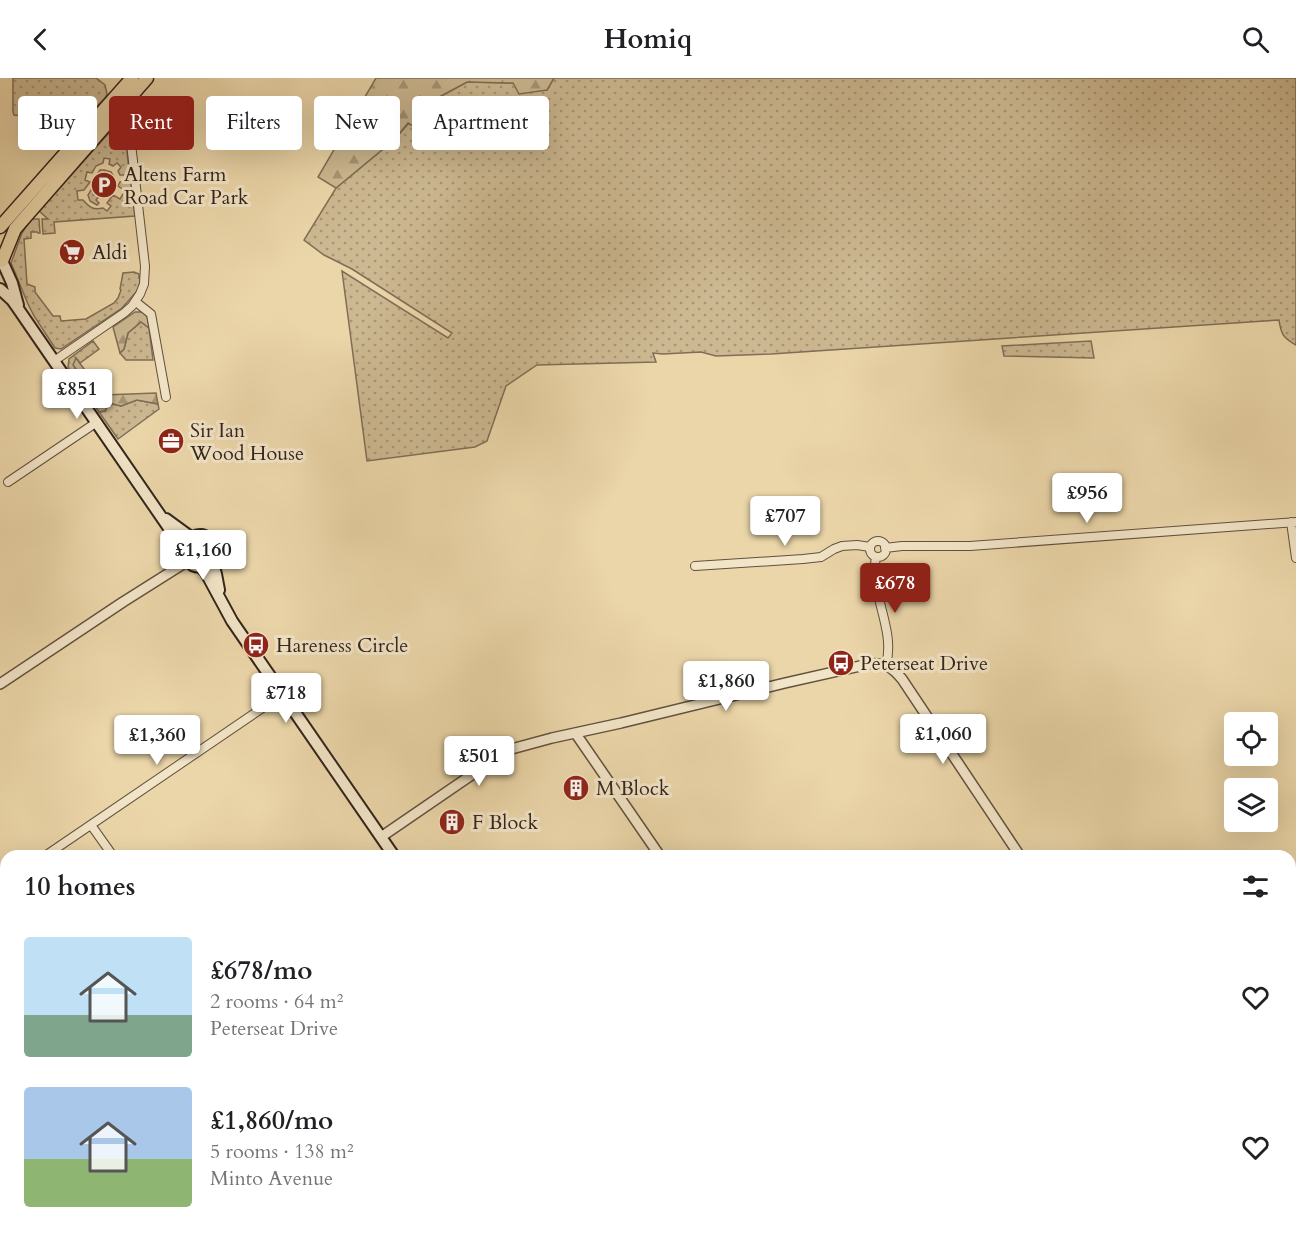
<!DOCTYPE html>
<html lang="en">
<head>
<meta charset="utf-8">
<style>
  body { margin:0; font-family:Cardo,serif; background:#f2f2f2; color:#202124; height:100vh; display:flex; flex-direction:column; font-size:22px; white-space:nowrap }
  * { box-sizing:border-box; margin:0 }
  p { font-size:20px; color:#757577 }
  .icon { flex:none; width:33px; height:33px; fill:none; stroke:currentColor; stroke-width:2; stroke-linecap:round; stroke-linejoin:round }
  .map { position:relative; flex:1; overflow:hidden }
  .panel { position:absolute; left:0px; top:772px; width:1296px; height:386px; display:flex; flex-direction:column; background:#fff; border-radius:18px 18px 0 0; box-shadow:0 6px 24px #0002 }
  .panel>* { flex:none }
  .banner { position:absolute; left:18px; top:18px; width:600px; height:54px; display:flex; gap:12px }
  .buttons { position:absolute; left:1224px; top:634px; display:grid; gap:12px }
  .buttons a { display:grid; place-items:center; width:54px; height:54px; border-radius:6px; background:#fff; box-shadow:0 6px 24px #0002; font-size:30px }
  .price { position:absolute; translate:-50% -51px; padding:0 14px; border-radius:6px; background:#fff; color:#222; font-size:20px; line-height:39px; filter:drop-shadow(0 2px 3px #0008) }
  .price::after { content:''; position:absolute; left:50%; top:36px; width:18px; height:14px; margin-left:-9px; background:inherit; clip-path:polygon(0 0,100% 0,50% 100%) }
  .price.current { background:#8f2418; color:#fff }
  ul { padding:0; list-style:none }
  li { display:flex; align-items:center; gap:18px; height:150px; padding:0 24px }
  li span { display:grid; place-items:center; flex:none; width:168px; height:120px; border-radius:6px; color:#555 }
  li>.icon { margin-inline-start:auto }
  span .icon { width:72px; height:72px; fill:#fffc; stroke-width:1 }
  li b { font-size:26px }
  h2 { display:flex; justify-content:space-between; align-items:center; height:72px; padding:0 24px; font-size:26px }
  .chip { padding:0 21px; border-radius:6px; background:#fff; box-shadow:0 6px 24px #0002; font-size:21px; line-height:54px }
  .chip.current { background:#8f2418; color:#fff }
  header { display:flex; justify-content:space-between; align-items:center; height:78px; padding:0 24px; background:#fff; font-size:27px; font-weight:700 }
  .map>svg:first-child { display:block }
</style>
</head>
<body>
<header><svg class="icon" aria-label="back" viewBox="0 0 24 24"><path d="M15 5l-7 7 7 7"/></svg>Homiq<svg class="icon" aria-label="search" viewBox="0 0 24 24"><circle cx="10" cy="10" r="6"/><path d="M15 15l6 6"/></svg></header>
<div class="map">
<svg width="1296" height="1157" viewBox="0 0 1296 1157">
  <defs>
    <pattern id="grass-dots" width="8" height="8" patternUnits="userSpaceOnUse" patternTransform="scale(1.5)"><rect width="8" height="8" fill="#ccb891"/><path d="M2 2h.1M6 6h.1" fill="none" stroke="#a69576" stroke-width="1.8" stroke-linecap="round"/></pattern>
    <pattern id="forest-firs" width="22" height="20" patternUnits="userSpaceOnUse" patternTransform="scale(1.5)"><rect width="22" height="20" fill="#ccb891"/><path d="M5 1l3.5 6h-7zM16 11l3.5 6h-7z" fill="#a69576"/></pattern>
  </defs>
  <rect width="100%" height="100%" fill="#ebd6a9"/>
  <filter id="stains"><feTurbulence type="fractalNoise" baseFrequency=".00333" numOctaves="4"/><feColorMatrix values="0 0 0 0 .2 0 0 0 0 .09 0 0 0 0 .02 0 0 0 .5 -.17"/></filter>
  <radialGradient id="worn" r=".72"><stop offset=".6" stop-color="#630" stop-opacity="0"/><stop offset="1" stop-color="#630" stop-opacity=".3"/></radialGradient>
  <path fill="url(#grass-dots)" stroke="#806e56" stroke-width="1.5" d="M13,0h83l9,7 2,9 -2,4 -35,36 -11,8 3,-22 -48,-5 -1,-3z
    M554,0h742v267c-13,-7 -15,-11 -17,-25l-508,34 -55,2 -15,-4 -38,2 -10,-1 3,9 -119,3 -31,21 -19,55 -12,6 -108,14 -25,-190 106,67 4,-5 -100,-64 -28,-14 -20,-15 32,-52 58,-48 15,-17 16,10 8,-10 -5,-20 39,-21 46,1 34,7z
    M127,34l-2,20 4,39 -2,4h-7l-2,-4 3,-4 -4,-4 -4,3 -4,-2 1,-5 -6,-1 -1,5 -7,3 -4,7 -5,-1 -2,8 5,2 -6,8 -7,1 1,9h5c7,8 10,10 20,8l4,3 4,-5 -4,-3 6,-8 7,4 5,-8 -7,-5 2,-4 6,-1 5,2 4,33 -81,6 1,11 -12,1 -1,-15h6l-9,-8 68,-76 10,-7v-2l-1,-1z
    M100,92h4l7,2c4,5 5,12 0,16l-4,-3 -4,5 4,3 -4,5 -3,-3 -4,5 3,3 -2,2 -7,-4 -2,-6 8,-13 4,2 3,-6 -4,-2 -1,-3z
    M31,141h8l1,14h-2l-1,-1h-6v6l-7,1 3,45 8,3v5l18,24h7l1,5 25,-2 28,-16 4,-5 3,-8 -1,-1 3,-16 11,-1 5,2v4h2l-3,12 -16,18 -61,41 -6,-1 -21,-32 -6,-12 -17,-41 11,-30z
    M141,244l8,6 4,32h-27l-6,-7 4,-4 4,-16z
    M93,263l6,8 -19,14 -3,-4 14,31 -4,4 -19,-27 1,-8z
    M1091,263l3,17 -90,-2 -2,-10z
    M137,322l21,4 1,5 -41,30 -19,-27 6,-1 4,-8 12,3z
    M1296,946v25l-6,3v-26z
    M728,1152h76l4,5h-90z"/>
  <path fill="url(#forest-firs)" stroke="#806e56" stroke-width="1.5" d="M376,0h178l-7,12 -28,4 -6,-11 -46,-1 -39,21 5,20 -8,10 -17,-10 -14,17 -58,48 -18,-11z
    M135,234h8l4,4 2,12 -8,-6 -13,11 -4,16 -4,4 -7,-26z
    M76,280l27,37 53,-2 2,11 -21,-4 -16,6 -12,-3 -4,8 -6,1 -12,-18 4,-4 -18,-25z"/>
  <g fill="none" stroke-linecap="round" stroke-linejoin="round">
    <defs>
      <path id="minor" d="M136,224l15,12 15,83
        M54,283l70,-48 8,-7 8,-12 4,-10 1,-18 -16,-140
        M8,404l89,-60
        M1291,444l5,36
        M870 471a8 8 0 1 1 16 0a8 8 0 1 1-16 0Z
        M885,470l17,-2h68l326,-24
        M876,479c-7,36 20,72 10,108
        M695,488l108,-7 18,-2 13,-8 8,-3 15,-1 13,2
        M91,747l22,31
        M45,778l238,-162
        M1296,849c-3,3 -3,7 0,11
        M1290,1127l6,-3
        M1223,1157l11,-5"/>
      <path id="tertiary" d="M0,606l123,-82 65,-41
        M576,656l84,122
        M381,759l127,-87 44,-12 69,-15 164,-40 84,-19c17,-1 23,3 33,15l118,177
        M328,1157l8,-5"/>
      <path id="secondary" d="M3,185l9,20 6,22
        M0,211l12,11 7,10 165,240c4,34 48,8 26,-11 -11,-9 -23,-1 -26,11
        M166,441l26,19
        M212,483l4,13 3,16
        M199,488l6,5 27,50 162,235
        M628,1152l2,5"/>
      <path id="primary" d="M0,149l132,-149
        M2,183l13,-32 6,-7 126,-144"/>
    </defs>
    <use href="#minor" stroke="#61513f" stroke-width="10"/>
    <use href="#tertiary" stroke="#61513f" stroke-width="12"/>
    <use href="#secondary" stroke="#33251c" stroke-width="14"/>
    <use href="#primary" stroke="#33251c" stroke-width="15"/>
    <use href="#minor" stroke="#f2e4c7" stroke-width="8"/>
    <use href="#tertiary" stroke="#f2e4c7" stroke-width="9"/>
    <use href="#secondary" stroke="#f2e4c7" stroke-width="10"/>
    <use href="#primary" stroke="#ebd6a9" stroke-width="12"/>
  </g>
  <defs>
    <symbol id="parking-disc" viewBox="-11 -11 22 22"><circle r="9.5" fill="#8f2418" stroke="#f2e4c7"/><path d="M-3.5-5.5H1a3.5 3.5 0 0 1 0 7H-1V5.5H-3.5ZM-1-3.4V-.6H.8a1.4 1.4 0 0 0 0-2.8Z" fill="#fff"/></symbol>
    <symbol id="supermarket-disc" viewBox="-11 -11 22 22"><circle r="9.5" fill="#8f2418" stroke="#f2e4c7"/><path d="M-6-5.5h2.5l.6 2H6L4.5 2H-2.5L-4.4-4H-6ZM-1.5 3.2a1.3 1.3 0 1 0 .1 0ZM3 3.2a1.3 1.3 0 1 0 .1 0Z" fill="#fff"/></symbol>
    <symbol id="office-disc" viewBox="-11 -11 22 22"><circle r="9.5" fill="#8f2418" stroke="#f2e4c7"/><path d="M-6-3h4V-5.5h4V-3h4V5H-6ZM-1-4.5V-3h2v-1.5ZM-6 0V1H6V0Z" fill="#fff"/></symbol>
    <symbol id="bus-disc" viewBox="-11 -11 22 22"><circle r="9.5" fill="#8f2418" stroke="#f2e4c7"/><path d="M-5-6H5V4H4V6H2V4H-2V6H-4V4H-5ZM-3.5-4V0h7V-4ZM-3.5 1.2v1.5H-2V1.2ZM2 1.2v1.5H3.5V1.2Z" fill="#fff"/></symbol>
    <symbol id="building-disc" viewBox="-11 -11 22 22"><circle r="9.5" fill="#8f2418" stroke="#f2e4c7"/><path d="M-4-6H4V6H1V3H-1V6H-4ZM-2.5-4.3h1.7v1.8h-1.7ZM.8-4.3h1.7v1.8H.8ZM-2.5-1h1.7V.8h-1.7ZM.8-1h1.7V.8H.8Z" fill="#fff"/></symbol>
  </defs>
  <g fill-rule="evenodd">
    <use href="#parking-disc" x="89" y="92" width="30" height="30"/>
    <use href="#supermarket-disc" x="57" y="159" width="30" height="30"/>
    <use href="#office-disc" x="156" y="348" width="30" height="30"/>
    <use href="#bus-disc" x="241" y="552" width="30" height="30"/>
    <use href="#bus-disc" x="826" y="570" width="30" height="30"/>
    <use href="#building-disc" x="561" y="695" width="30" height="30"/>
    <use href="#building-disc" x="437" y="729" width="30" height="30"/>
  </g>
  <g text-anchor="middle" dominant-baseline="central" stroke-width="6" stroke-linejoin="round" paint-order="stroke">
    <g font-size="20" fill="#33251c" stroke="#f2e4c7" text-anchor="start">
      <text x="124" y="96">Altens Farm<tspan x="124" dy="23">Road Car Park</tspan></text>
      <text x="92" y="174">Aldi</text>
      <text x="190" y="352">Sir Ian<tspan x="190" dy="23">Wood House</tspan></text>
      <text x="276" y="567">Hareness Circle</text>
      <text x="860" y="585">Peterseat Drive</text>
      <text x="596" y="710">M Block</text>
      <text x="472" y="744">F Block</text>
    </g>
  </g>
  <rect width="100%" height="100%" filter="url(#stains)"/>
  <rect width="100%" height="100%" fill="url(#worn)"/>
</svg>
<div class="buttons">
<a><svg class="icon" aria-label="locate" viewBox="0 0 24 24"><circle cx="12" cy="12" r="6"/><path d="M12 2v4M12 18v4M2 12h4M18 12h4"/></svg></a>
<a><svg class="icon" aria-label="layers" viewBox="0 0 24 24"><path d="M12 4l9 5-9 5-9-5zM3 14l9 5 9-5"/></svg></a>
</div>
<b class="price" style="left:77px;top:342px">£851</b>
<b class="price" style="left:1087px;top:446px">£956</b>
<b class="price" style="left:785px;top:469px">£707</b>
<b class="price" style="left:203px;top:503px">£1,160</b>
<b class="price current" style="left:895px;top:536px">£678</b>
<b class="price" style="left:726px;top:634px">£1,860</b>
<b class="price" style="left:286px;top:646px">£718</b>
<b class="price" style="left:943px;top:687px">£1,060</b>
<b class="price" style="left:157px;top:688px">£1,360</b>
<b class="price" style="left:479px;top:709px">£501</b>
<div class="banner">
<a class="chip">Buy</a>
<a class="chip current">Rent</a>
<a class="chip">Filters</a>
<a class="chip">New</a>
<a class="chip">Apartment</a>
</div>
<section class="panel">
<h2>10 homes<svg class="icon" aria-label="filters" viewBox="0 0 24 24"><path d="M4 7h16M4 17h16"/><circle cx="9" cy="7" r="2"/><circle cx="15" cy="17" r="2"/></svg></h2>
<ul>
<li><span style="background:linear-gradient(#bfe0f5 65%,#7fa58c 0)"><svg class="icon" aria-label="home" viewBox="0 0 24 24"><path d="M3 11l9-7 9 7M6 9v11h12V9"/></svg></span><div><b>£678/mo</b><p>2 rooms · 64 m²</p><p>Peterseat Drive</p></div><svg class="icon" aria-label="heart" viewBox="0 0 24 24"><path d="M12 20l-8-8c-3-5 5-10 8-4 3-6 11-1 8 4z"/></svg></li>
<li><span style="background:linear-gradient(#a9c7e8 60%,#8fb573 0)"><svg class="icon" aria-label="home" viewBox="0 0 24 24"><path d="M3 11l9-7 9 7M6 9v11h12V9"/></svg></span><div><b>£1,860/mo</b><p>5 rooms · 138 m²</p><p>Minto Avenue</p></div><svg class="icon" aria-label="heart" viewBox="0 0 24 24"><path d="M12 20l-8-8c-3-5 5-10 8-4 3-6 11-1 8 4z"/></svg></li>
</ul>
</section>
</div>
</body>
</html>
